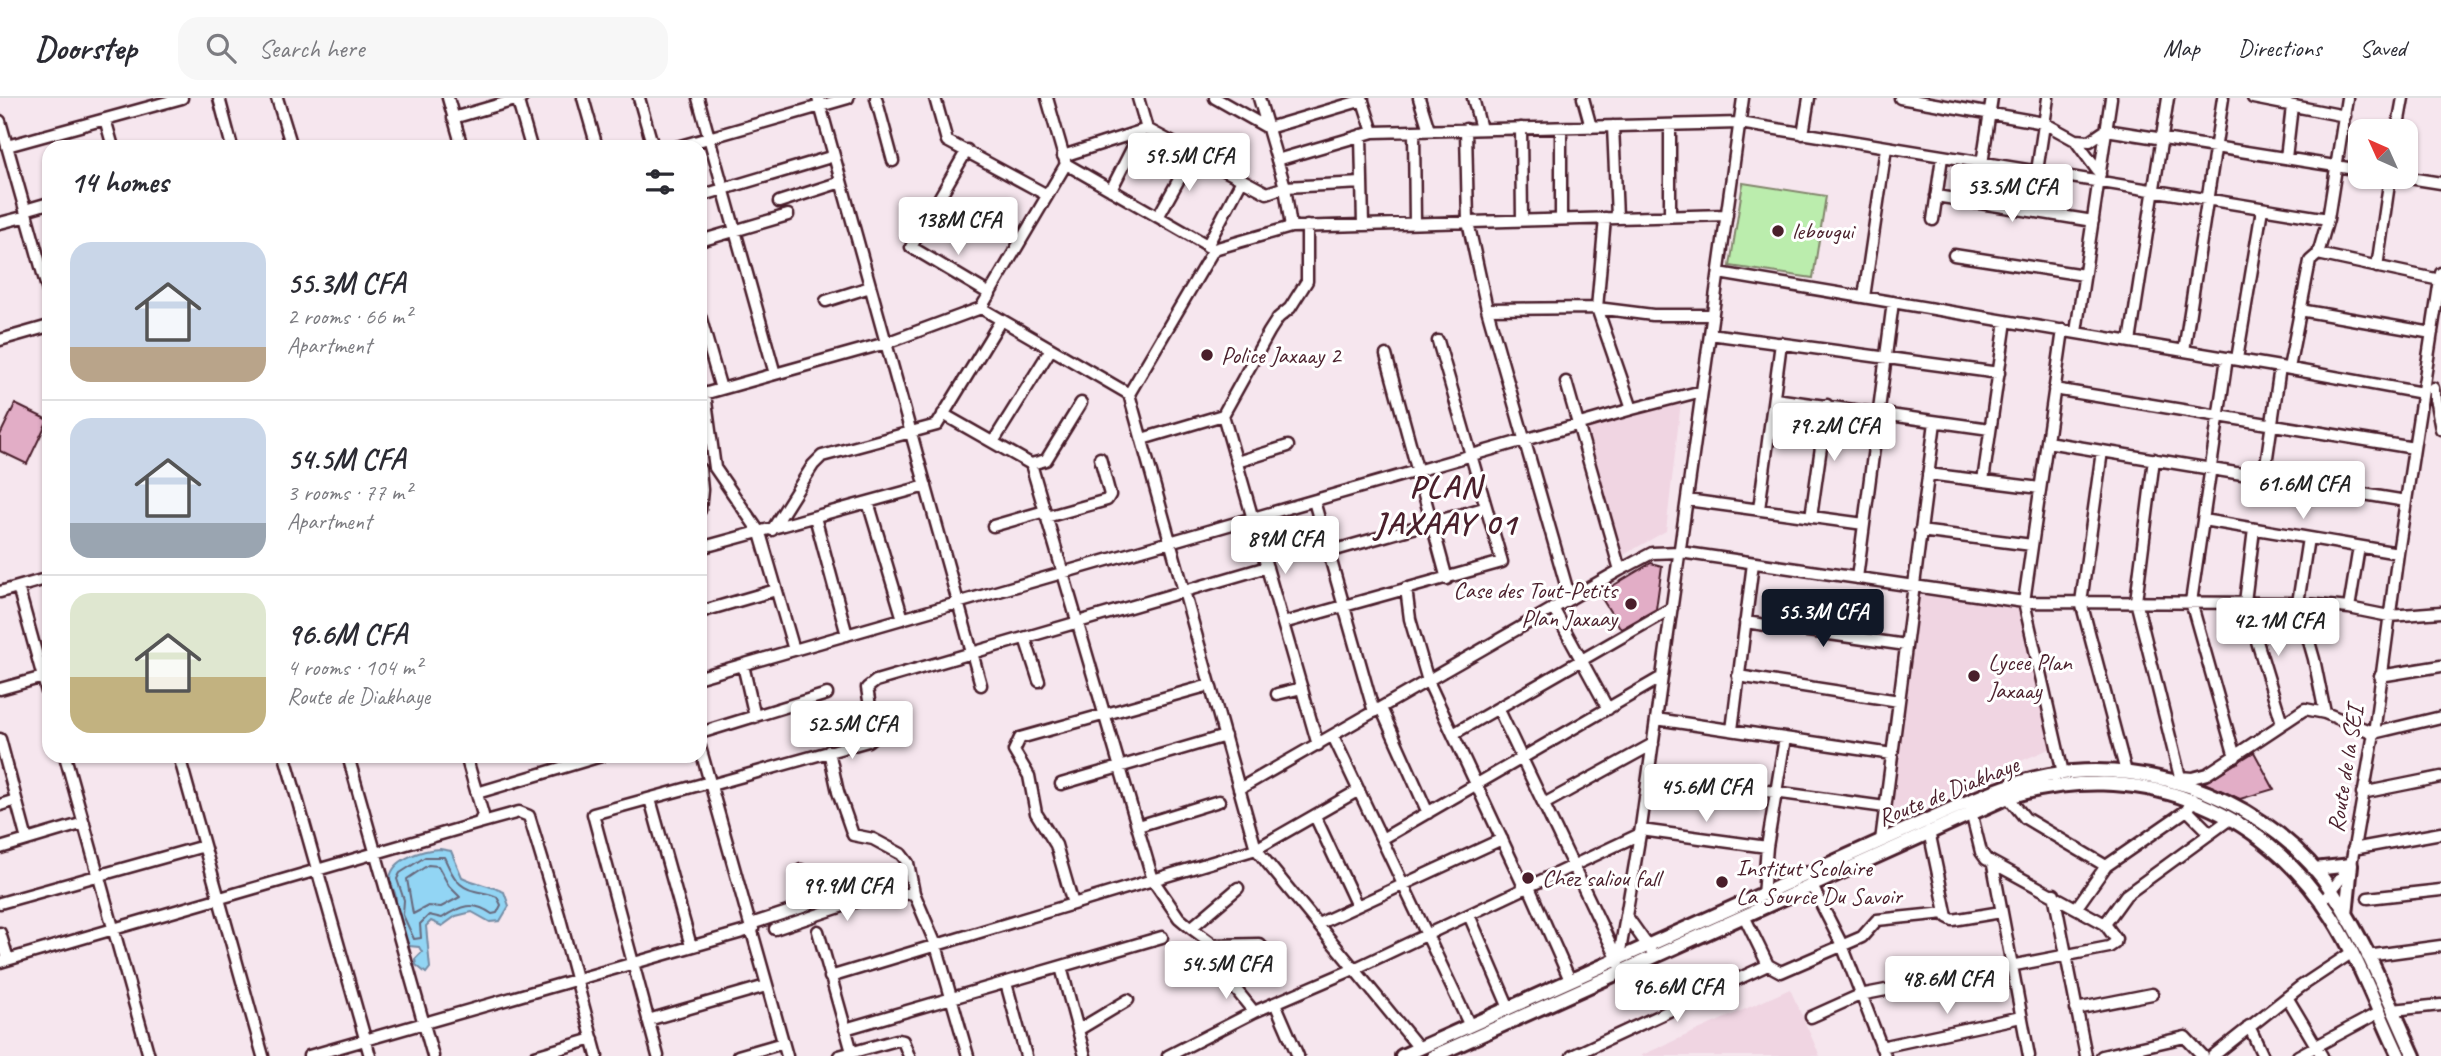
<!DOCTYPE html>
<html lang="en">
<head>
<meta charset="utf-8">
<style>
  body { margin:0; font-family:Caveat,sans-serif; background:#f7f7f7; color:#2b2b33; height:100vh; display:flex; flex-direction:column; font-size:26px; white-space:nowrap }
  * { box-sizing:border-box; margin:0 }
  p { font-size:23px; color:#7c7c81 }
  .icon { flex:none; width:38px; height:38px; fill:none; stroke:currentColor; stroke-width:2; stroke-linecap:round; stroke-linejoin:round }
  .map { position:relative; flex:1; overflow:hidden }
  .panel { position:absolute; left:42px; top:42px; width:665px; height:623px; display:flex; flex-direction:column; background:#fff; border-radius:21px; box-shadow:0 2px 5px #0004 }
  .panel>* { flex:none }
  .needle { width:46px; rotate:315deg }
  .fabs { position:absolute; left:2348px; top:21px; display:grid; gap:14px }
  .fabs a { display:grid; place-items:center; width:70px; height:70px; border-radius:14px; background:#fff; box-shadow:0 2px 5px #0004; font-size:35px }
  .price { position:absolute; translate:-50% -60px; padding:0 16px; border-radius:7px; background:#fff; color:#222; font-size:23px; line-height:46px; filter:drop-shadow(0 2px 4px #0008) }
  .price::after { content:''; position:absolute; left:50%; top:42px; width:21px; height:16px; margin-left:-10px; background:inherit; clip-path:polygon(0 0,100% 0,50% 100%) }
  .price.selected { background:#111827; color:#fff }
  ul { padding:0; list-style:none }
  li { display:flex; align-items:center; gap:21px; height:175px; padding:0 28px }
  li+li { border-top:2px solid #e1e1e2 }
  li span { display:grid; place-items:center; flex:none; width:196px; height:140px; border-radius:21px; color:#555 }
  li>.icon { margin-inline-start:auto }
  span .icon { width:84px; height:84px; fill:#fffc; stroke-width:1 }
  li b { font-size:30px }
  h2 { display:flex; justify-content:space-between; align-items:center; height:84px; padding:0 28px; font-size:30px }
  header { display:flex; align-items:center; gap:42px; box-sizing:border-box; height:98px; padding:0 35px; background:#fff; border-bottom:2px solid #e1e1e2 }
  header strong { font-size:33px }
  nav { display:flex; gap:38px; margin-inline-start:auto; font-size:24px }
  .search { width:490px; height:63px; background:#f7f7f7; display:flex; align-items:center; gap:18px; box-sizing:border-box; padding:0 24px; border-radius:21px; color:#7c7c81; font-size:26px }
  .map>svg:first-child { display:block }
</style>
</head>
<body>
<header>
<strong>Doorstep</strong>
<div class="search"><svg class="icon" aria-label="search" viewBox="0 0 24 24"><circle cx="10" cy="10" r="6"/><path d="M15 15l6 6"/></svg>Search here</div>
<nav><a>Map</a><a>Directions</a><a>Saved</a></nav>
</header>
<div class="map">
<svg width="2441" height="958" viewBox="0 0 2441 958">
  <rect width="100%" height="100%" fill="#f6e6ee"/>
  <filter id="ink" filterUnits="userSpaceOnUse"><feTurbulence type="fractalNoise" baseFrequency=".0143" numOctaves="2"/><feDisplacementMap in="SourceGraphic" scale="14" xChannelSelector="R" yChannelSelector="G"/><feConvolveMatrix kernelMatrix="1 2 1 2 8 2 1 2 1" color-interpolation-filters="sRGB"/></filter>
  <g filter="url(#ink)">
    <path fill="#f0d5e2" d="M1681,304l-15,129 -46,26 -36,-128z
      M1920,497l100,10 34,142 -162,69z
      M1790,891l30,67h-180z"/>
    <path fill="#bbedad" stroke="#82866c" stroke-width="2" d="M1743,85l83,13 -13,82 -83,-12z"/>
    <path fill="#92d5f4" stroke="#758ca4" stroke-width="2" d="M440,751l11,2 11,26c14,7 27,8 42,15l5,14 -9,15 -10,1 -18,-10 -16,4 -14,10 -11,-5 -5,5 4,42 -4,5 -10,-8 -1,-6 7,-7 -3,-5 -10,-1c-5,-10 -15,-26 -15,-36 0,-4 2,-8 2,-11 0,-8 -6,-14 -6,-21 3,-20 33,-28 50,-29z"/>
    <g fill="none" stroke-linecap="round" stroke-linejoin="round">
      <path stroke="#67687b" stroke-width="2" d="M425,759h19c7,15 12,30 31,34 8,2 14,2 22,6l4,8 -4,8 -5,1c-19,-14 -32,-8 -50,4l-13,-3 -9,9 1,14 -7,1 -11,-24 1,-15 -7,-21 3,-6z
        M428,767l10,1 11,20 11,11 -19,10 -13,-1 -15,8 -6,-35z"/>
    </g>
    <path fill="#e2adc6" stroke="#4a1f2b" stroke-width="2" d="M15,306l33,16 -21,44 -27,-13v-16z
      M1651,465l11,3 -6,43 -35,20 -22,-35z
      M2254,654l20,37 -34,10 -36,-16z"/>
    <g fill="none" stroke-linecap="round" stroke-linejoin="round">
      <defs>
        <path id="minor" d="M219,0l13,49
          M277,0l15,49
          M448,0l14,49
          M517,0l14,49
          M583,0l14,49
          M639,0l14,49
          M698,0l77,276
          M818,0l163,587
          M876,0l17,63
          M935,0l12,43 100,54
          M1047,0l19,66 148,85
          M1138,0l9,31 120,64 18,-6 77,-4
          M1215,0l53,30 95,-28
          M1259,0l26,89 6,40
          M1362,0l11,34
          M1419,0l10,32
          M1473,0l8,31
          M1583,0l8,29
          M1900,0l144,25 31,17 15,1 16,-11 255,40
          M2253,0l92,18
          M453,20l69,-20
          M105,21l8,28
          M0,23l49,174
          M1670,27v91
          M1613,28l4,91
          M1521,30l1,92
          M1561,30v91
          M1466,31l2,93 19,87 83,290
          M1414,33l1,92
          M2397,33l6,-33
          M1803,36l6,-36
          M1361,37l2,90
          M2075,42l25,34
          M7,48l175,-48
          M677,49l171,-49
          M967,52l-56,97 79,47
          M1063,58l84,-27
          M2286,60l6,-52
          M1277,62l96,-28 367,-9 588,96
          M2403,79l38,6
          M1111,92l30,-59
          M700,98l134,-40
          M1936,98l157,25
          M779,104l62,-20
          M1976,105l16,-105
          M25,112l24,-7
          M2031,113l17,-113
          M1158,119l35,-63
          M1605,120l-8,90 35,101
          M1933,122l9,-63
          M0,125l27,-7
          M700,143l88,-26
          M1207,148l35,-66
          M2318,156l122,26
          M1954,157l130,20
          M2377,169l13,-90
          M1719,175l561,94 142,26
          M1864,199l22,-149
          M826,203l44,-14
          M981,210l148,86 127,455 163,199
          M1487,211l110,-1 56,7h60
          M2300,212l132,23
          M700,218l21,73
          M2063,232l-39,272 39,171
          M2076,234l35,-234
          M1710,236l289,39
          M0,242l49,-14
          M2130,244l38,-244
          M2184,253l39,-253
          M1386,257l61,224
          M2227,260l-36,244 44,155
          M2237,261l25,-150
          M2289,270l21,-107 8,-7 10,-35 19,-121
          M1566,284l54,188
          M2433,290l8,41
          M2054,291l360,59
          M705,296l10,74 45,65 34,117
          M1129,296l85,-145 77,-22 436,-12
          M700,297l186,-52 95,-35 85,-144
          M1775,301l215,30
          M943,316l88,50 122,416 26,38 12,10 47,-40
          M1223,317l95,330
          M1142,341l81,-24 46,-83 9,-14 12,-10 17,-27v-55
          M993,344l58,-93
          M2047,344l359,59
          M2102,353l-21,151 45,170
          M2154,361l-18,142 44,176 -2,6
          M1237,364l51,-16
          M1031,366l15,-4 35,-57
          M700,371l2,21 -2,20
          M1928,376l112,14
          M2264,380l16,-111
          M1983,383l23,-160
          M1687,402l177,24
          M1314,403l60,211
          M868,404l35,117
          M1759,411l22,-166
          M815,419l32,118
          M1046,419l61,-17 3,-5 -10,-37
          M1811,419l16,-112
          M2203,422l195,33
          M993,428l52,-15
          M2254,431l-9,73 37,121
          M772,432l41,-65 9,-9 115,-31 64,-105
          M1920,433l112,14
          M2308,440l-10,65 16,56 11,54
          M700,450l226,-62
          M1328,454l156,-44
          M1857,480l36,-276
          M18,489l31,112
          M1406,490l4,31 18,62 97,208
          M0,494l49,-14
          M1553,510l55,101
          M2349,510l10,-61
          M700,514l76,-22
          M1745,524l161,23
          M1283,525l219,-61 -64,-221
          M1025,540l14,43
          M743,567l12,52
          M1738,578l161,25
          M2380,578l61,-10
          M700,579l932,-268 70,-18
          M0,591l47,-13
          M1277,596l25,-6
          M1381,610l47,105
          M1498,610l120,252
          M1656,621l236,35
          M1732,632l21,-167
          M700,635l127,-39
          M1453,636l219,-126
          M1333,638l137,290
          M0,641l27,101
          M700,649l87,309
          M829,653l9,41 15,43 20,4 28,15 7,9 6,30 22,52 32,111
          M65,658l84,300
          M179,658l84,300
          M285,658l85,300
          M348,658l85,300
          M1649,677l236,32
          M2180,679l12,1 15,-4 98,-65 20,4 49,20 67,-16
          M1061,686l164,-48
          M711,687l157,-44 5,-4 1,-6 -7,-43 9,-7 391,-114
          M1239,691l381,-219 32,-17 28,-1 344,50 274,1 51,5 40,8 52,-4
          M477,695l124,-37
          M2362,695l79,-16
          M2008,699l17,21 81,48
          M650,701l41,147
          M1544,706l109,-60
          M0,707l16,-5
          M2187,712l22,22
          M1315,718l42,90
          M479,725l40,-11 10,4 30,99 38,141
          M1138,728l81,-25
          M1641,732l126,17
          M1929,733l18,86 6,3 48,-8
          M1382,741l280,-162
          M1881,743l54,-419
          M0,750l84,-25
          M2353,751l88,-16
          M1993,767l36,191
          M1812,788l30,59 43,111
          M1529,789l41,93
          M2054,796l32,162
          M1763,797l4,-48 18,-109
          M2328,797l23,-30 23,-132 24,-180 43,-280
          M2368,800l73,-8
          M0,805l204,-57
          M1073,806l-17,-59 -20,-32 -7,-37 -15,-25 6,-13 190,-53
          M2077,809l29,-41 81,-56 6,-11
          M1469,817l40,93
          M1744,818l24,49 13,7 81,-35 15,-17 68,-7
          M1628,820l22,31
          M751,826l55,-18 3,-4 -8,-32
          M1318,826l184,-85
          M2105,826l21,-29 104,-76
          M1191,830l23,17 45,-1 18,19
          M775,831l92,-31 47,-5
          M818,833l34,121
          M0,835l8,26
          M2367,858l74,-10
          M0,864l479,-139 4,-8 -17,-59
          M1618,865l22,-129 103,-736
          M1061,869l24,89
          M1221,873l33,41
          M830,879l426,-128 103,-59
          M1006,885l20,73
          M2287,899l35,59
          M1275,905l23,53
          M2076,911l76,-15
          M2393,912l48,-5
          M1811,919l49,-22 249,-48 6,-4 1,-4 -11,-15 -119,-65 -5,-7 -10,-40
          M648,922l118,-34
          M2249,928l14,30
          M845,931l317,-92
          M1078,932l50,-30
          M1881,949l140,-30
          M309,958l444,-127
          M535,958l58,-17
          M658,958l-65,-242 117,-32
          M738,958l45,-13
          M839,958l58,-16 6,1 6,15
          M1168,958l86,-44 100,-43 286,-135
          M1572,958l196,-91
          M2102,958l83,-19 18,19
          M2213,958l87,-69 51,-34
          M2298,958l80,-43"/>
        <path id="major" d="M2314,771l37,-4 -5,50
          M1402,958l561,-252c28,-12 55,-23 86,-29 106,-18 224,27 285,119 33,50 55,108 80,162
          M1434,958l574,-259c128,-39 252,8 324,120 27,42 45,93 67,139"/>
      </defs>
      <use href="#minor" stroke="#4a1f2b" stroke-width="15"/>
      <use href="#major" stroke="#4a1f2b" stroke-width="18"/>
      <use href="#minor" stroke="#fff" stroke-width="10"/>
      <use href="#major" stroke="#fff" stroke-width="12"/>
    </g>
  </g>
  <g fill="#4a1f2b" stroke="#fff" stroke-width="2.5">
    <circle cx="1778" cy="133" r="7"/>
    <circle cx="1207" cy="257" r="7"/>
    <circle cx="1631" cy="506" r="7"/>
    <circle cx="1974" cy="578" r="7"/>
    <circle cx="1528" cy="780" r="7"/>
    <circle cx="1722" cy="784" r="7"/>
  </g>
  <g text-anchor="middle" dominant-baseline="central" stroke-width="6" stroke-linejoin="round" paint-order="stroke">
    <g font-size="24" fill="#4a1f2b" stroke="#fff" text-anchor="start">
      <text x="1792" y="133">lebougui</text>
      <text x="1221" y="257">Police Jaxaay 2</text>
      <text x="1617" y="492" text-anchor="end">Case des Tout-Petits<tspan x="1617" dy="28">Plan Jaxaay</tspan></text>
      <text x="1988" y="564">Lycee Plan<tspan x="1988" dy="28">Jaxaay</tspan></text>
      <text x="1736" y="770">Institut Scolaire<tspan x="1736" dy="28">La Source Du Savoir</tspan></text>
      <text x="1542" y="780">Chez saliou fall</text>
    </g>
    <g font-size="24" fill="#4a1f2b" stroke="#fff">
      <text transform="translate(2345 671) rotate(-81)">Route de la SEI</text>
      <text transform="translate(1948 693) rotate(-22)">Route de Diakhaye</text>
    </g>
    <g font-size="32" font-weight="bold" letter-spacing="2" fill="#4a1f2b" stroke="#fff">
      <text x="1446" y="388">PLAN<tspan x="1446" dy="37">JAXAAY 01</tspan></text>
    </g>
  </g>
</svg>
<div class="fabs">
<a><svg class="needle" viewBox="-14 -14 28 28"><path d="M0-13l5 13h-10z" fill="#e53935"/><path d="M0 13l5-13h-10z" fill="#7c7c81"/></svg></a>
</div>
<b class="price" style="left:1189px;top:95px">59.5M CFA</b>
<b class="price" style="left:2012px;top:126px">53.5M CFA</b>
<b class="price" style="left:958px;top:159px">138M CFA</b>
<b class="price" style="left:1834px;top:365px">79.2M CFA</b>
<b class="price" style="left:2303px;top:423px">61.6M CFA</b>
<b class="price" style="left:1285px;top:478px">89M CFA</b>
<b class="price selected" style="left:1823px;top:551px">55.3M CFA</b>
<b class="price" style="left:2278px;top:560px">42.1M CFA</b>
<b class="price" style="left:852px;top:663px">52.5M CFA</b>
<b class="price" style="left:1706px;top:726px">45.6M CFA</b>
<b class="price" style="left:847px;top:825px">99.9M CFA</b>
<b class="price" style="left:1226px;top:903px">54.5M CFA</b>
<b class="price" style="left:1947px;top:918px">48.6M CFA</b>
<b class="price" style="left:1677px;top:926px">96.6M CFA</b>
<section class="panel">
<h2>14 homes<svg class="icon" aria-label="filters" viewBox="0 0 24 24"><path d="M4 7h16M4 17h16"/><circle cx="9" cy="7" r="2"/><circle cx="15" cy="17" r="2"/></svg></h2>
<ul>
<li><span style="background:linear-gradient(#c9d6e8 75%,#b9a48a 0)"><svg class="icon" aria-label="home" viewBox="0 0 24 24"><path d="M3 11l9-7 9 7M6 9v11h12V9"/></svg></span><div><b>55.3M CFA</b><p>2 rooms · 66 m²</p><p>Apartment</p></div></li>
<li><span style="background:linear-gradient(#c9d6e8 75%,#9aa5b1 0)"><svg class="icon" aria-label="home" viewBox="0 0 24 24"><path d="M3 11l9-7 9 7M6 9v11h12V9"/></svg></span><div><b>54.5M CFA</b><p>3 rooms · 77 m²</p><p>Apartment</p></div></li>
<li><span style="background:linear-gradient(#dfe7d0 60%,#c2b280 0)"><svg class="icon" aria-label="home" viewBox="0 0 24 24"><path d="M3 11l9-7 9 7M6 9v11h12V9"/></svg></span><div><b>96.6M CFA</b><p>4 rooms · 104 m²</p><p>Route de Diakhaye</p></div></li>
</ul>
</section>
</div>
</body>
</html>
